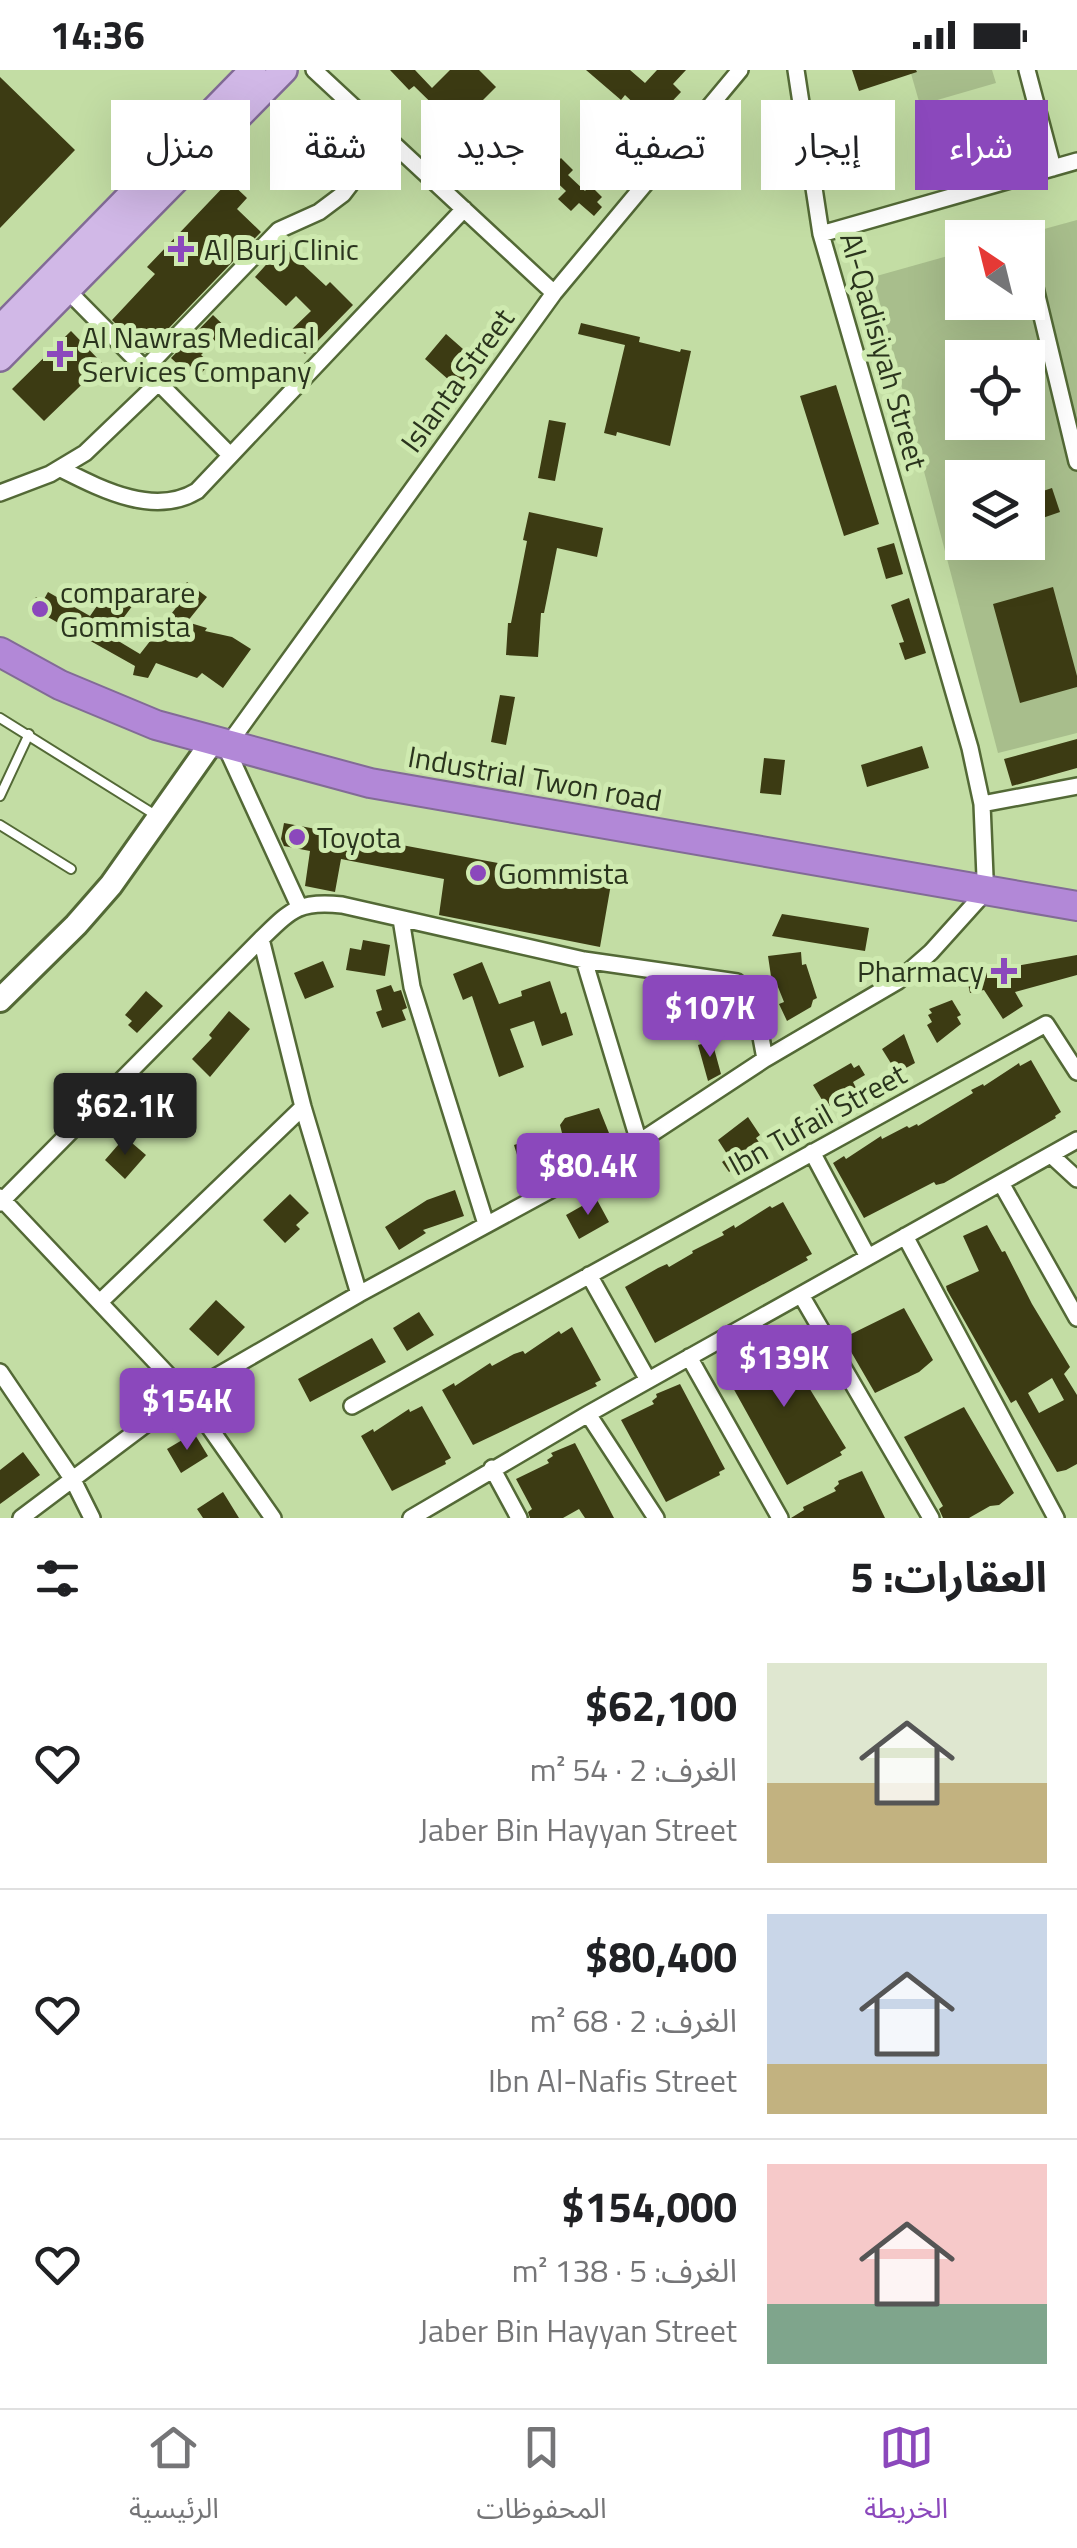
<!DOCTYPE html>
<html lang="ar">
<head>
<meta charset="utf-8">
<style>
  body { margin:0; font-family:"Titillium Web","Noto Sans Arabic",sans-serif; background:#f6f6f6; color:#202124; direction:rtl; height:100vh; display:flex; flex-direction:column; font-size:38px; white-space:nowrap }
  * { box-sizing:border-box; margin:0 }
  p { font-size:32px; color:#757577 }
  .icon { flex:none; width:55px; height:55px; fill:none; stroke:currentColor; stroke-width:2; stroke-linecap:round; stroke-linejoin:round }
  .map { position:relative; height:1448px; overflow:hidden; direction:ltr }
  .panel { display:flex; flex-direction:column; background:#fff; flex:1 }
  .panel>* { flex:none }
  .guide { position:absolute; left:30px; top:30px; width:1018px; height:90px; direction:rtl; display:flex; gap:20px }
  .needle { width:65px; rotate:325deg }
  .buttons { position:absolute; left:945px; top:150px; display:grid; gap:20px }
  .buttons a { display:grid; place-items:center; width:100px; height:100px; border-radius:0px; background:#fff; box-shadow:0 10px 40px #0002; font-size:50px }
  .price { position:absolute; translate:-50% -85px; padding:0 22px; border-radius:10px; background:#8b48bc; color:#fff; font-size:32px; line-height:65px; filter:drop-shadow(0 2px 5px #0008) }
  .price::after { content:''; position:absolute; left:50%; top:60px; width:30px; height:22px; margin-left:-15px; background:inherit; clip-path:polygon(0 0,100% 0,50% 100%) }
  .price.selected { background:#222; color:#fff }
  ul { padding:0; list-style:none }
  li { display:flex; align-items:center; gap:30px; height:250px; padding:0 30px }
  li+li { border-top:2px solid #e0e0e0 }
  li span { display:grid; place-items:center; flex:none; width:280px; height:200px; border-radius:0px; color:#555 }
  li>.icon { margin-inline-start:auto }
  span .icon { width:120px; height:120px; fill:#fffc; stroke-width:1 }
  li b { font-size:42px }
  h2 { display:flex; justify-content:space-between; align-items:center; height:120px; padding:0 30px; font-size:42px }
  .chip { padding:0 35px; border-radius:0px; background:#fff; box-shadow:0 10px 40px #0002; font-size:35px; line-height:90px }
  .chip.selected { background:#8b48bc; color:#fff }
  .status { display:flex; justify-content:space-between; align-items:center; height:70px; padding:0 50px; background:#fff; direction:ltr }
  .status svg { height:28px; fill:currentColor }
  .dock { display:flex; justify-content:space-around; align-items:center; height:140px; border-top:2px solid #e0e0e0; background:#fff; font-size:28px; color:#757577 }
  .dock a { display:grid; justify-items:center; gap:5px }
  .dock .selected { color:#8b48bc }
  .map>svg:first-child { display:block }
</style>
</head>
<body>
<div class="status"><b>14:36</b><svg viewBox="0 0 49 12"><path d="M0 12V9h3v3zM5 12V6h3v6zM10 12V3h3v9zM15 12V0h3v12zM26 1h20v11H26zM47 4h2v5h-2z"/></svg></div>
<div class="map">
<svg width="1077" height="1448" viewBox="0 0 1077 1448">
  <rect width="100%" height="100%" fill="#c3dda4"/>
  <path fill="#a8be8c" fill-rule="evenodd" d="M910,0h82l4,13 -76,22z
    M1077,150v513l-79,20 -125,-476 89,-25v50h66v-64l-13,-1zM962,288h66v64h-66zM962,408h66v64h-66z"/>
  <path fill="#3c3b13" fill-rule="evenodd" d="M390,0h25l17,18 18,-18h29l17,17 -40,40 -42,-41 -5,4z
    M586,0h44l15,13 12,-13h29l-13,14 8,8 -37,39 -8,-8 9,-9 -20,-19 -4,5z
    M852,0h64l1,2 -58,19z
    M0,7l75,73 -75,78z
    M513,61l10,9 6,-6 26,30 6,-6 12,12 -5,5 17,16 5,-6 12,12 -5,5 5,5 -8,9 -15,-13 -8,8 -13,-12 8,-8 -16,-15 -8,8 -13,-11 5,-6 -17,-15 -7,8 -13,-12z
    M229,111l18,17 -10,11 24,23 -116,121 -33,-33 43,-46 -8,-7z
    M283,176l43,40 4,-4 23,23 -48,49 -19,-19 25,-24 -15,-15 -10,10 -31,-29z
    M213,245l23,22 -11,11 -9,-9 -15,16 9,8 -10,12 -9,-9 -6,5 -14,-13z
    M581,253l59,14 -1,5 41,10 1,-3 10,2 -21,95 -53,-14 -1,4 -12,-3 21,-88 -47,-11z
    M71,261l32,33 -59,57 -32,-32z
    M446,264l34,30 -22,24 -33,-29z
    M836,315l43,139 -35,12 -44,-140z
    M549,350l17,3 -11,58 -17,-3z
    M1052,418l8,24 -32,11v-27z
    M529,442l74,16 -6,29 -40,-9 -13,65h-3l-3,44 -32,-2 2,-32h3l16,-82 -4,-1z
    M894,473l9,31 -17,5 -9,-31z
    M187,512l20,15 -20,25 20,6 -2,3 27,6 19,12 -28,39 -21,-15 -5,5 -41,-15 -8,15 -15,-3 2,-9 -105,-59 6,-10 7,4 5,-9 42,24 20,-29 23,18 -23,31 30,18 42,-54 -6,-2z
    M1053,517l24,89v11l-57,16 -27,-99z
    M909,528l17,55 -21,7 -6,-17 5,-1 -13,-37z
    M500,625l15,2 -9,48 -15,-3z
    M1077,669v29l-65,18 -8,-27z
    M922,676l7,22 -62,19 -6,-22z
    M764,688l21,2 -4,35 -21,-2z
    M284,753l327,61 -11,63 -161,-32 5,-36 -103,-20 -6,33 -30,-6 5,-35 -26,-5 -3,-7z
    M782,844l87,14 -4,23 -93,-15z
    M363,870l27,5 -5,31 -39,-6 4,-22 11,2z
    M801,882l1,13 4,-1 11,34 -4,2 -2,7 -24,14 -8,-17 5,-2 -8,-20 -4,1 -4,-27z
    M1077,885v20l-62,17 8,14 -20,13 -19,-29 -14,3 -4,-18z
    M323,891l11,26 -29,12 -11,-26z
    M482,892l17,42 23,-8 -1,-5 29,-10 11,33 5,-2 7,23 -31,11 -8,-25 -24,8 14,38 -25,10 -27,-81 -9,4 -10,-26z
    M391,915l3,7 7,-2 6,18 -5,2 4,10 -24,8 -6,-16 6,-2 -6,-20z
    M146,921l17,15 -26,27 -9,-8 4,-4 -7,-6z
    M952,930l9,15 -4,2 4,7 -24,19 -10,-18 5,-3 -4,-7 4,-2 -3,-4z
    M229,941l21,18 -40,48 -18,-18 20,-21 -3,-3z
    M904,964l11,29 -18,10 -15,-24z
    M712,971l9,33 -13,7 -10,-36z
    M1031,990l30,52 -6,4 1,2 -112,65 -8,2 -2,-3 -70,36 -31,-55 11,-7 2,3 35,-23 1,3 25,-13 2,2 8,-4 1,2 55,-33 -2,-3 12,-6 1,2 35,-23 1,3z
    M851,993l3,5 5,-3 6,10 -12,7 4,8 -30,18 -14,-23z
    M599,1038l10,25 -12,5 -2,-5 -30,12 -5,-20 5,-7z
    M748,1047l12,18 -4,3 8,11 -35,23 -7,-10 7,-5 -11,-17z
    M541,1066l9,29 -18,6 -2,-6 -9,3 -7,-23z
    M125,1067l21,18 -21,24 -20,-19z
    M455,1120l9,26 -41,14 3,3 -27,17 -14,-23 42,-27z
    M290,1124l19,19 -13,12 4,4 -15,14 -22,-23z
    M596,1128l13,24 -30,17 -13,-24z
    M783,1132l29,52 -6,3 2,3 -153,83 -30,-56 33,-19 9,-4 2,3 24,-14 -1,-2 32,-16 -2,-3 12,-7 1,3 35,-22 2,2z
    M987,1155l15,27 3,-1 27,53 38,63 -6,7 13,21v69l-11,6 -9,2 -41,-72 -5,3 -64,-113 -1,-4 33,-15 -16,-35zM1052,1308l12,22 -25,13 -11,-20z
    M216,1230l29,27 -27,29 -29,-27z
    M904,1238l29,52 -14,12 -44,21 -32,-55z
    M419,1242l15,23 -27,16 -14,-23z
    M572,1257l29,53 -6,3 2,3 -124,59 -31,-55 12,-7 1,3 35,-23 2,3 22,-12 9,-3 2,3 34,-23 2,3z
    M781,1262l27,54 38,62 -6,4 2,3 -55,30 -65,-117 33,-15 -2,-4 6,-3 -2,-4z
    M372,1268l14,24 -76,40 -12,-23z
    M680,1314l45,85 -6,3 1,3 -54,27 -45,-82 33,-16 -2,-3 5,-4 -1,-3z
    M422,1336l29,52 -6,3 1,3 -54,27 -31,-55 12,-7 1,3 35,-23 1,3z
    M964,1337l50,86 -15,12 -9,1 -21,12h-26l-4,-9 4,-3 -39,-69z
    M194,1363l14,23 -27,17 -14,-24z
    M575,1373l39,75h-29l-6,-9 -16,9h-33l-2,-6 4,-3 -16,-30 33,-16 -2,-3 6,-4 -2,-3z
    M23,1382l17,23 -40,29v-34z
    M862,1401l23,47h-94l13,-8 -1,-3 33,-16 -2,-3 5,-4 -1,-3z
    M223,1422l16,26h-36l-6,-9z"/>
  <g fill="none" stroke-linecap="round" stroke-linejoin="round">
    <defs>
      <path id="lane" d="M0,648l157,98
        M0,726l29,-62
        M0,755l71,44"/>
      <path id="street" d="M314,0l240,223
        M796,0l25,164 149,514 12,56 3,73
        M1027,0l26,98
        M821,164l256,-73
        M1032,205l45,187
        M67,220l163,165
        M143,301l136,-141 40,-18 24,-18 13,-17 20,-50
        M61,399c40,20 93,48 136,22l267,-282
        M0,423l50,-19 35,-21 72,-69
        M235,665l319,-442 186,-223
        M225,675l74,161
        M982,734l95,-18
        M401,849l11,68 74,237
        M261,869l42,168 56,187
        M584,890l55,182
        M812,1082l56,105
        M1051,1085l26,24
        M1001,1113l76,135
        M0,1127l186,197 87,124
        M0,1133l261,-264c30,-29 38,-39 81,-34l242,55 153,22 17,17 11,60
        M905,1166l151,282
        M589,1205l59,105
        M801,1225l130,223
        M101,1231l202,-194
        M689,1287l91,161
        M0,1302l73,108 19,38
        M352,1336l694,-382 31,48
        M588,1344l68,104
        M492,1398l27,50
        M21,1448l165,-124 173,-100 280,-152 126,-83 133,-78 33,-29 55,-61
        M411,1448l177,-104 489,-274"/>
      <path id="secondary" d="M0,930l76,-75 35,-40 101,-143"/>
      <path id="primary" d="M0,259l253,-259
        M0,288l284,-288"/>
      <path id="highway" d="M0,582l60,33 96,40 214,58 707,123"/>
    </defs>
    <use href="#lane" stroke="#536936" stroke-width="12"/>
    <use href="#street" stroke="#536936" stroke-width="20"/>
    <use href="#secondary" stroke="#536936" stroke-width="28"/>
    <use href="#primary" stroke="#826b96" stroke-width="30"/>
    <use href="#highway" stroke="#826b96" stroke-width="32"/>
    <use href="#lane" stroke="#fff" stroke-width="8"/>
    <use href="#street" stroke="#fff" stroke-width="15"/>
    <use href="#secondary" stroke="#fff" stroke-width="22"/>
    <use href="#primary" stroke="#d1b8e7" stroke-width="25"/>
    <use href="#highway" stroke="#b288d7" stroke-width="28"/>
  </g>
  <g fill="#8b48bc" stroke="#cfeab0" stroke-width="4">
    <path d="M176 164h10v10h10v10h-10v10h-10v-10h-10v-10h10z"/>
    <path d="M55 269h10v10h10v10h-10v10h-10v-10h-10v-10h10z"/>
    <circle cx="40" cy="539" r="10"/>
    <circle cx="297" cy="767" r="10"/>
    <circle cx="478" cy="803" r="10"/>
    <path d="M999 886h10v10h10v10h-10v10h-10v-10h-10v-10h10z"/>
  </g>
  <g text-anchor="middle" dominant-baseline="central" stroke-width="10" stroke-linejoin="round" paint-order="stroke">
    <g font-size="30" fill="#2a341d" stroke="#cfeab0" text-anchor="start">
      <text x="204" y="179">Al Burj Clinic</text>
      <text x="82" y="267">Al Nawras Medical<tspan x="82" dy="34">Services Company</tspan></text>
      <text x="60" y="522">comparare<tspan x="60" dy="34">Gommista</tspan></text>
      <text x="317" y="767">Toyota</text>
      <text x="498" y="803">Gommista</text>
      <text x="984" y="901" text-anchor="end">Pharmacy</text>
    </g>
    <g font-size="30" fill="#2a341d" stroke="#cfeab0">
      <text transform="translate(884 281) rotate(74)">Al-Qadisiyah Street</text>
      <text transform="translate(457 310) rotate(-54)">Islanta Street</text>
      <text transform="translate(535 708) rotate(10)">Industrial Twon road</text>
      <text transform="translate(817 1049) rotate(-29)">Ibn Tufail Street</text>
    </g>
  </g>
</svg>
<div class="buttons">
<a><svg class="needle" viewBox="-14 -14 28 28"><path d="M0-13l5 13h-10z" fill="#e53935"/><path d="M0 13l5-13h-10z" fill="#757577"/></svg></a>
<a><svg class="icon" aria-label="locate" viewBox="0 0 24 24"><circle cx="12" cy="12" r="6"/><path d="M12 2v4M12 18v4M2 12h4M18 12h4"/></svg></a>
<a><svg class="icon" aria-label="layers" viewBox="0 0 24 24"><path d="M12 4l9 5-9 5-9-5zM3 14l9 5 9-5"/></svg></a>
</div>
<b class="price" style="left:710px;top:990px">$107K</b>
<b class="price selected" style="left:125px;top:1088px">$62.1K</b>
<b class="price" style="left:588px;top:1148px">$80.4K</b>
<b class="price" style="left:784px;top:1340px">$139K</b>
<b class="price" style="left:187px;top:1383px">$154K</b>
<div class="guide">
<a class="chip selected">شراء</a>
<a class="chip">إيجار</a>
<a class="chip">تصفية</a>
<a class="chip">جديد</a>
<a class="chip">شقة</a>
<a class="chip">منزل</a>
</div>
</div>
<section class="panel">
<h2>العقارات: 5<svg class="icon" aria-label="filters" viewBox="0 0 24 24"><path d="M4 7h16M4 17h16"/><circle cx="9" cy="7" r="2"/><circle cx="15" cy="17" r="2"/></svg></h2>
<ul>
<li><span style="background:linear-gradient(#dfe7d0 60%,#c2b280 0)"><svg class="icon" aria-label="home" viewBox="0 0 24 24"><path d="M3 11l9-7 9 7M6 9v11h12V9"/></svg></span><div><b>$62,100</b><p>الغرف: 2 · 54 m²</p><p>Jaber Bin Hayyan Street</p></div><svg class="icon" aria-label="heart" viewBox="0 0 24 24"><path d="M12 20l-8-8c-3-5 5-10 8-4 3-6 11-1 8 4z"/></svg></li>
<li><span style="background:linear-gradient(#c9d6e8 75%,#c2b280 0)"><svg class="icon" aria-label="home" viewBox="0 0 24 24"><path d="M3 11l9-7 9 7M6 9v11h12V9"/></svg></span><div><b>$80,400</b><p>الغرف: 2 · 68 m²</p><p>Ibn Al-Nafis Street</p></div><svg class="icon" aria-label="heart" viewBox="0 0 24 24"><path d="M12 20l-8-8c-3-5 5-10 8-4 3-6 11-1 8 4z"/></svg></li>
<li><span style="background:linear-gradient(#f6c9c9 70%,#7fa58c 0)"><svg class="icon" aria-label="home" viewBox="0 0 24 24"><path d="M3 11l9-7 9 7M6 9v11h12V9"/></svg></span><div><b>$154,000</b><p>الغرف: 5 · 138 m²</p><p>Jaber Bin Hayyan Street</p></div><svg class="icon" aria-label="heart" viewBox="0 0 24 24"><path d="M12 20l-8-8c-3-5 5-10 8-4 3-6 11-1 8 4z"/></svg></li>
</ul>
</section>
<nav class="dock">
<a class="selected"><svg class="icon" aria-label="map" viewBox="0 0 24 24"><path d="M3 6l6-2 6 2 6-2v14l-6 2-6-2-6 2zM9 4v14M15 6v14"/></svg>الخريطة</a>
<a><svg class="icon" aria-label="saved" viewBox="0 0 24 24"><path d="M7 4h10v16l-5-4-5 4z"/></svg>المحفوظات</a>
<a><svg class="icon" aria-label="home" viewBox="0 0 24 24"><path d="M3 11l9-7 9 7M6 9v11h12V9"/></svg>الرئيسية</a>
</nav>
</body>
</html>
